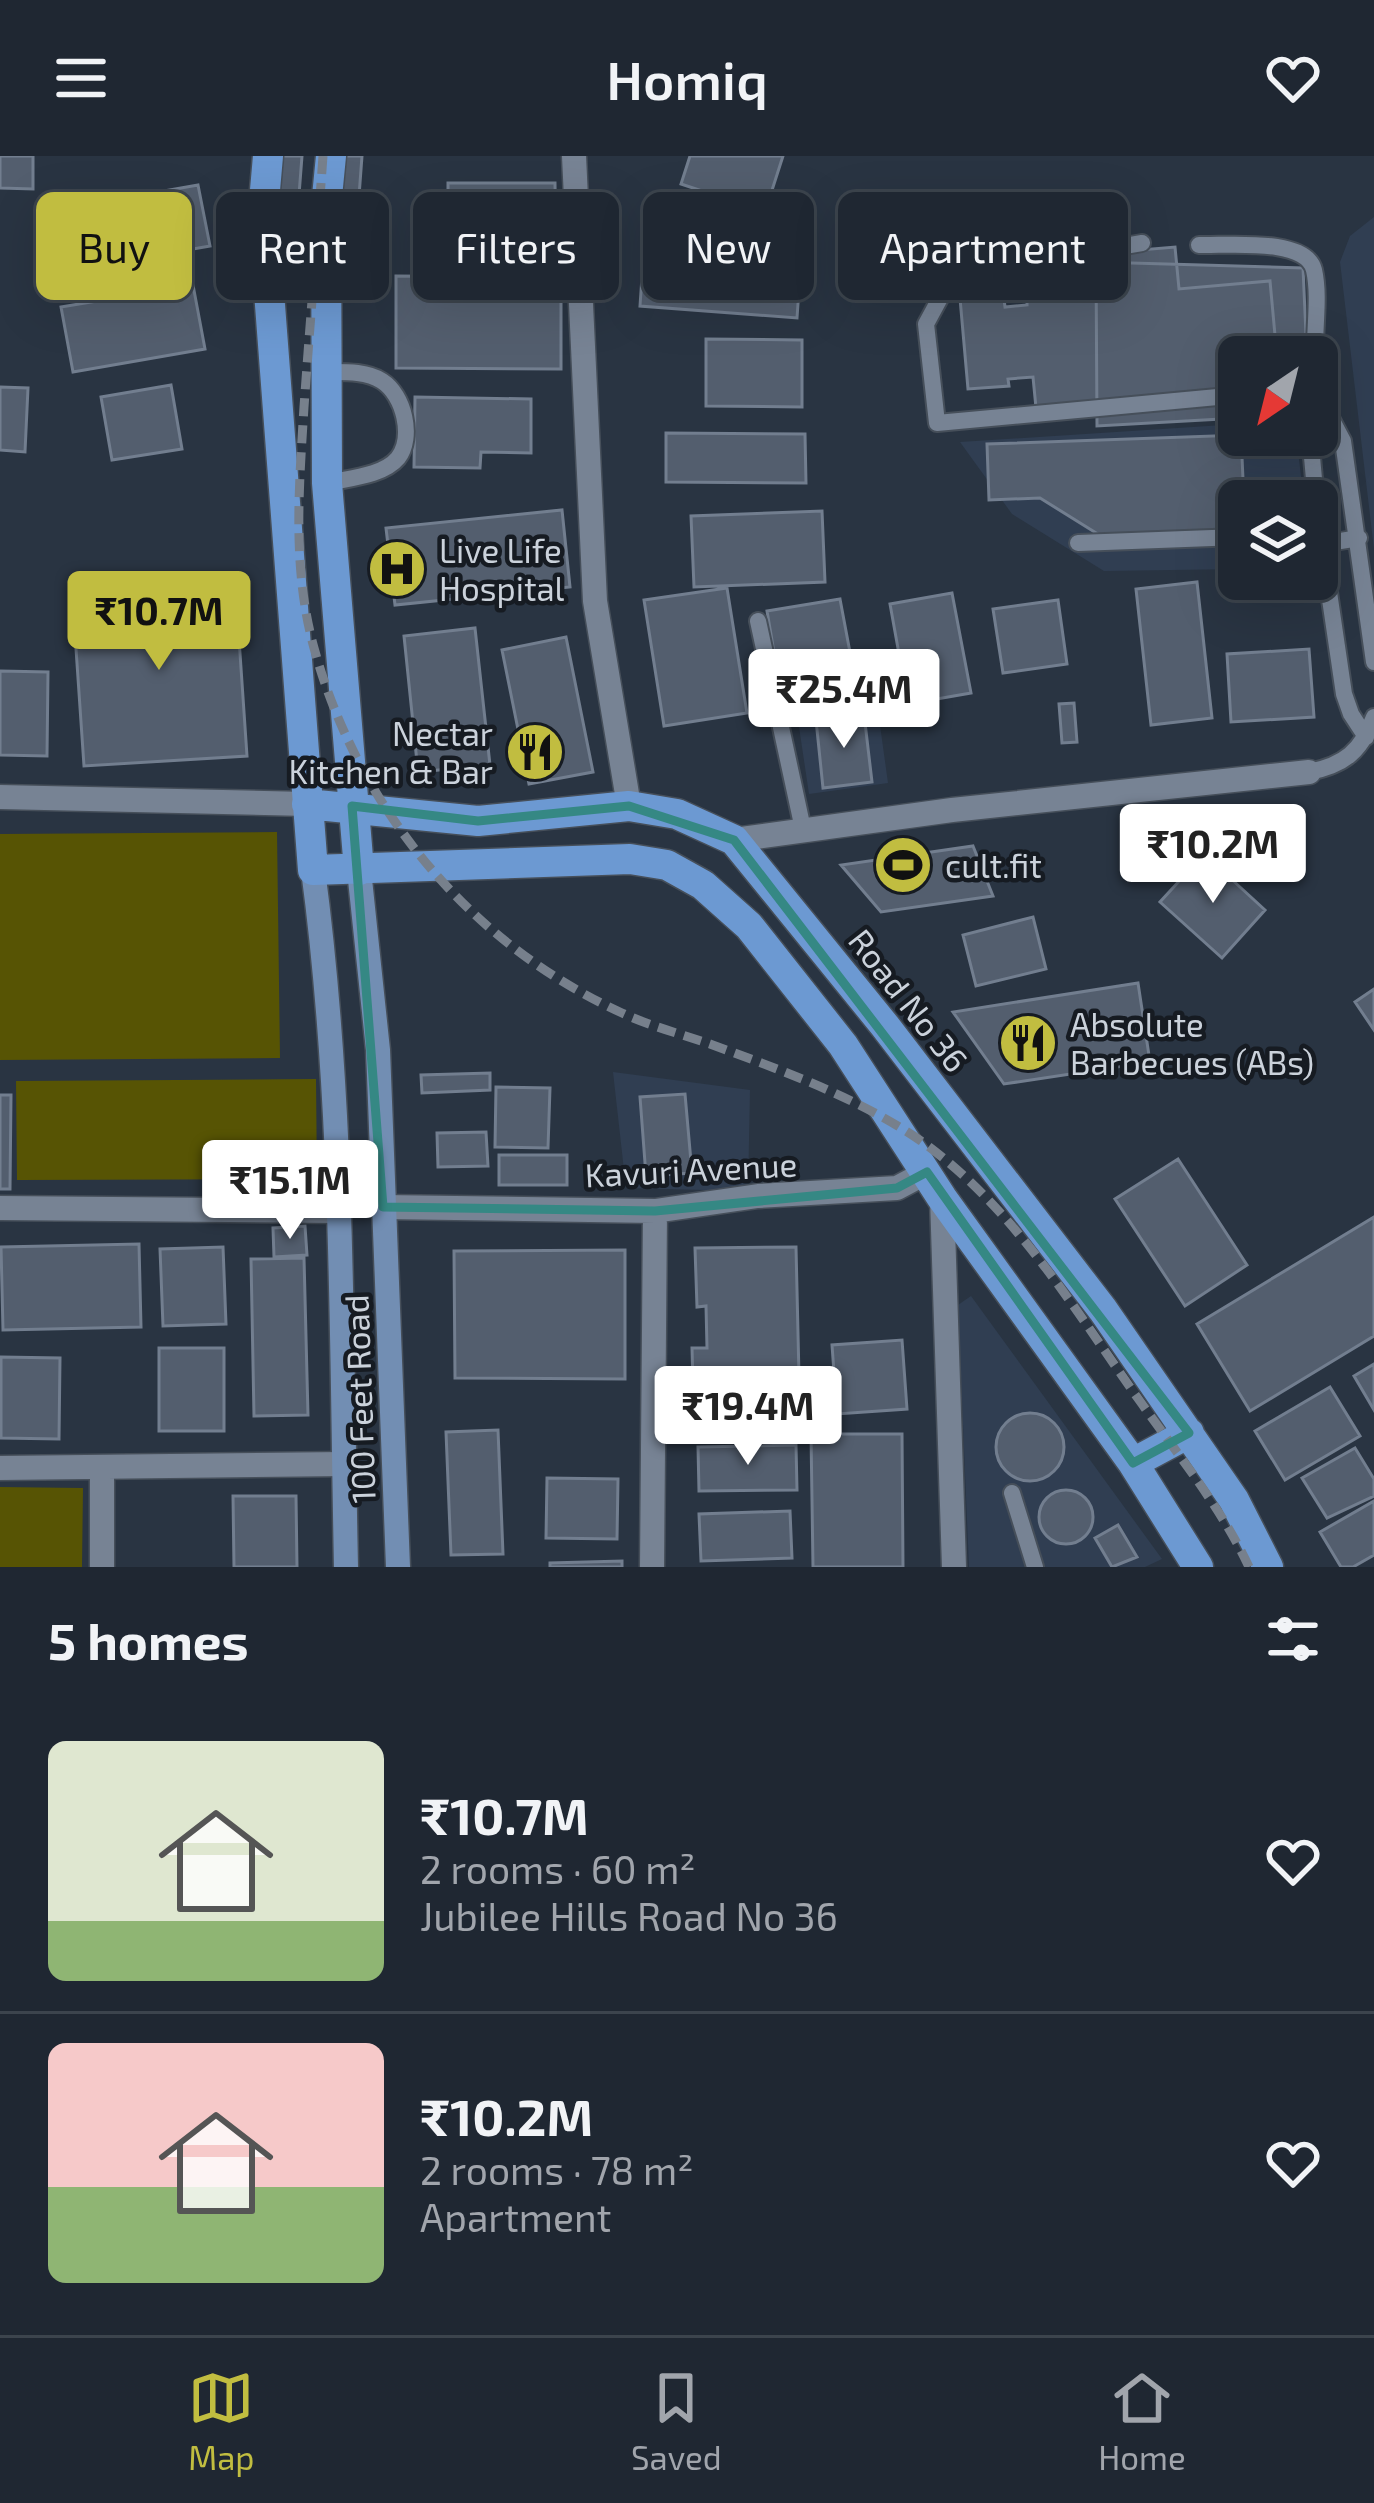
<!DOCTYPE html>
<html lang="en">
<head>
<meta charset="utf-8">
<style>
  body { margin:0; font-family:"Exo 2",sans-serif; background:#2c333e; color:#f1f3f6; height:100vh; display:flex; flex-direction:column; font-size:45px; white-space:nowrap }
  * { box-sizing:border-box; margin:0 }
  p { font-size:39px; color:#a1a5ac }
  .icon { flex:none; width:66px; height:66px; fill:none; stroke:currentColor; stroke-width:2; stroke-linecap:round; stroke-linejoin:round }
  .map { position:relative; height:1411px; overflow:hidden }
  .panel { display:flex; flex-direction:column; background:#1f2732; flex:1 }
  .panel>* { flex:none }
  .guide { position:absolute; left:36px; top:36px; width:1302px; height:108px; display:flex; gap:24px }
  .needle { width:78px; rotate:215deg }
  .buttons { position:absolute; left:1218px; top:180px; display:grid; gap:24px }
  .buttons a { display:grid; place-items:center; width:120px; height:120px; border-radius:18px; background:#1f2732; box-shadow:0 12px 48px #0002,0 0 0 3px #3c444d; font-size:60px }
  .price { position:absolute; translate:-50% -102px; padding:0 27px; border-radius:12px; background:#fff; color:#222; font-size:39px; line-height:78px; filter:drop-shadow(0 3px 6px #0008) }
  .price::after { content:''; position:absolute; left:50%; top:72px; width:36px; height:27px; margin-left:-18px; background:inherit; clip-path:polygon(0 0,100% 0,50% 100%) }
  .price.selected { background:#c1bd40; color:#111 }
  ul { padding:0; list-style:none }
  li { display:flex; align-items:center; gap:36px; height:300px; padding:0 48px }
  li+li { border-top:3px solid #3c444d }
  li span { display:grid; place-items:center; flex:none; width:336px; height:240px; border-radius:18px; color:#555 }
  li>.icon { margin-inline-start:auto }
  span .icon { width:144px; height:144px; fill:#fffc; stroke-width:1 }
  li b { font-size:51px }
  h2 { display:flex; justify-content:space-between; align-items:center; height:144px; padding:0 48px; font-size:51px }
  .pill { padding:0 42px; border-radius:18px; background:#1f2732; box-shadow:0 12px 48px #0002,0 0 0 3px #3c444d; font-size:42px; line-height:108px }
  .pill.selected { background:#c1bd40; color:#111 }
  header { display:flex; justify-content:space-between; align-items:center; height:156px; padding:0 48px; background:#1f2732; font-size:54px; font-weight:600 }
  .menu { display:flex; justify-content:space-around; align-items:center; height:168px; border-top:3px solid #3c444d; background:#1f2732; font-size:33px; color:#a1a5ac }
  .menu a { display:grid; justify-items:center; gap:6px }
  .menu .selected { color:#c1bd40 }
  .map>svg:first-child { display:block }
</style>
</head>
<body>
<header><svg class="icon" aria-label="menu" viewBox="0 0 24 24"><path d="M4 6h16M4 12h16M4 18h16"/></svg>Homiq<svg class="icon" aria-label="heart" viewBox="0 0 24 24"><path d="M12 20l-8-8c-3-5 5-10 8-4 3-6 11-1 8 4z"/></svg></header>
<div class="map">
<svg width="1374" height="1411" viewBox="0 0 1374 1411">
  <rect width="100%" height="100%" fill="#293442"/>
  <path fill="#303e52" d="M1374,61v332l-34,-287 10,-26z
    M1239,268v11h57l8,66h-65v68l-135,2 -92,-57 -52,-72z
    M875,533l13,94 -79,11 -14,-94z
    M613,916l137,18 -2,101 -122,-3z
    M971,1140l191,263 -17,8h-176l-11,-262z"/>
  <path fill="#575404" d="M277,676l3,226 -280,2v-226z
    M316,923l1,100 -300,1 -1,-99z
    M0,1331l83,1 -1,79h-82z"/>
  <path fill="#535e6e" stroke="#727e8f" stroke-width="3" d="M0,0h33v33l-33,-1z
    M270,0h32l-9,117 -32,-3z
    M328,0h34l-9,121 -34,-2z
    M690,0h93l-18,56 -84,-28z
    M448,27h107l1,76h-108z
    M198,29l12,61 -142,25 -12,-61z
    M646,62l91,6 -1,17 66,5 -5,72 -157,-12z
    M1175,91l4,42 91,-8 7,76h-38v34l-203,17 -3,-31 -25,2 1,7 -41,3 -9,-102 43,-4 3,24 22,-2v-5l92,-8 -4,-40z
    M1096,106l207,6 4,89h-68v61l-142,8z
    M396,120l165,1v92l-165,-1z
    M193,129l12,64 -132,23 -12,-65z
    M706,183l96,1v67l-96,-1z
    M171,229l11,64 -70,11 -11,-63z
    M0,231l28,1 -3,64 -25,-2z
    M415,241l116,2v54l-50,-1 -1,16 -66,-1z
    M666,277l139,1 1,49 -140,-1z
    M1241,279l3,66h-5v30l-138,5 -61,-38 -51,2 -2,-56z
    M562,354l8,77 -175,18 -9,-77z
    M822,355l3,71 -131,5 -3,-71z
    M235,424l12,176 -163,10 -12,-176z
    M1197,426l15,136 -61,7 -15,-136z
    M727,432l20,125 -83,13 -20,-126z
    M952,437l19,100 -63,11 -18,-100z
    M840,443l12,64 -74,13 -11,-65z
    M1058,444l9,64 -64,9 -10,-64z
    M475,472l15,137 -72,7 -14,-136z
    M566,481l27,135 -64,12 -27,-134z
    M1309,493l5,68 -83,5 -4,-68z
    M0,515l48,1 -1,84 -47,-1z
    M1074,547l3,39 -15,1 -3,-39z
    M864,558l8,68 -49,6 -7,-68z
    M973,690l20,50 -112,16 -40,-47z
    M1204,698l61,56 -43,48 -62,-56z
    M1033,761l13,52 -70,17 -13,-51z
    M1138,827l12,79 -146,22 -51,-72z
    M1374,833v41l-19,-28z
    M490,917v17l-68,3 -1,-18z
    M496,931l54,1 -2,60 -53,-1z
    M685,938l7,79 -46,3 -6,-79z
    M0,939h11l-1,94h-10z
    M486,976l2,34 -50,1 -1,-34z
    M499,999h68v30h-68z
    M1178,1003l69,106 -62,41 -70,-107z
    M1374,1061v119l-124,75 -53,-87z
    M305,1070l2,29 -33,2 -1,-29z
    M139,1088l2,83 -138,3 -2,-83z
    M223,1091l3,77 -63,2 -3,-77z
    M796,1091l4,173 -106,2 -2,-74h15l-1,-42 -9,1 -2,-59z
    M625,1094v129l-170,-1 -1,-127z
    M304,1102l4,157 -54,1 -3,-157z
    M902,1184l5,69 -70,5 -5,-69z
    M159,1192h65v83h-65z
    M1,1201l59,1 -1,81 -58,-1z
    M1374,1208v46l-20,-34z
    M1330,1231l30,49 -75,44 -30,-49z
    M996 1291a34 34 0 1 1 68 0a34 34 0 1 1-68 0Z
    M498,1274l5,124 -52,1 -5,-123z
    M811,1278h91l1,133h-90z
    M796,1289l1,45 -98,1 -1,-44z
    M1355,1292l19,31v17l-47,22 -25,-40z
    M547,1322l71,1 -1,60 -71,-1z
    M1039 1361a27 27 0 1 1 54 0a27 27 0 1 1-54 0Z
    M233,1340h63l1,71h-63z
    M1374,1345v54l-21,12h-12l-21,-35z
    M790,1355l2,47 -91,3 -2,-47z
    M1118,1369l19,32 -25,10 -17,-29z
    M622,1405v6h-72v-4z"/>
  <g fill="none" stroke-linecap="round" stroke-linejoin="round">
    <defs>
      <path id="lane" d="M1142,87l-190,33 -26,48 11,99 302,-28
        M1199,89c28,1 107,-8 115,25 6,26 0,60 1,87
        M327,216c17,0 40,-1 55,9 22,14 32,56 16,77 -15,18 -49,20 -71,25
        M1317,236l26,49 31,221
        M1310,279l6,66
        M1317,355l27,183 7,20 15,23
        M1078,387l161,-6
        M1322,388l37,-6
        M758,465l45,208
        M1309,616c36,-7 52,-21 65,-55
        M1012,1337l23,74"/>
      <path id="street" d="M574,0l21,445 34,205
        M0,641l307,7
        M734,684l218,-30 357,-38
        M942,1042l12,369
        M383,1051l272,4 103,-15 139,-8 30,-16
        M0,1052l341,3
        M0,1312l344,-4
        M102,1313v98
        M652,1411l3,-356"/>
      <path id="secondary" d="M313,714c31,231 28,464 33,697
        M359,714l19,180 20,517"/>
      <path id="primary" d="M268,0l-5,57 50,657 317,-11 37,6 36,20 46,41 94,119 99,153 191,265 65,104
        M331,0l-5,51 1,276 32,387
        M307,648l171,17 151,-15 48,8 57,26 151,186 218,284 131,190 34,67
        M1133,1307l56,-30"/>
    </defs>
    <use href="#lane" stroke="#464f5a" stroke-width="20"/>
    <use href="#street" stroke="#464f5a" stroke-width="27"/>
    <use href="#secondary" stroke="#464f5a" stroke-width="27"/>
    <use href="#primary" stroke="#464f5a" stroke-width="33"/>
    <use href="#lane" stroke="#778394" stroke-width="16"/>
    <use href="#street" stroke="#778394" stroke-width="24"/>
    <use href="#secondary" stroke="#728eb3" stroke-width="24"/>
    <use href="#primary" stroke="#6c99d2" stroke-width="30"/>
    <path stroke="#77808c" stroke-width="9" stroke-dasharray="18 9" stroke-linecap="butt" d="M323,0c-6,84 -13,167 -19,251 -5,81 -12,161 10,241 44,160 156,296 308,365 28,13 59,21 88,31 71,26 149,54 211,97 94,67 155,171 221,263 37,52 80,105 107,163"/>
  </g>
  <path fill="none" stroke="#358884" stroke-width="9" stroke-linejoin="round" d="M352,650l126,15 151,-15 105,34 455,593 -56,30 -206,-291 -30,16 -242,23 -272,-4z"/>
  <defs>
    <symbol id="hospital-disc" viewBox="-11 -11 22 22"><circle r="9.5" fill="#c1bd40" stroke="#161b22"/><path d="M-5-5h3v3.5h4V-5h3V5h-3V1.5h-4V5h-3Z" fill="#111"/></symbol>
    <symbol id="restaurant-disc" viewBox="-11 -11 22 22"><circle r="9.5" fill="#c1bd40" stroke="#161b22"/><path d="M-5-6h1v4h1v-4h1v4h1v-4h1v5L-1.5 .5V6h-2V.5L-5-1ZM5-6V6H3V1.5H1.5Q1.5-4 5-6Z" fill="#111"/></symbol>
    <symbol id="stadium-disc" viewBox="-11 -11 22 22"><circle r="9.5" fill="#c1bd40" stroke="#161b22"/><path d="M0-5a6.5 5 0 1 0 0 10a6.5 5 0 1 0 0-10ZM-3.5-1.8h7v3.6h-7Z" fill="#111"/></symbol>
  </defs>
  <g fill-rule="evenodd">
    <use href="#hospital-disc" x="364" y="380" width="66" height="66"/>
    <use href="#restaurant-disc" x="502" y="563" width="66" height="66"/>
    <use href="#stadium-disc" x="870" y="676" width="66" height="66"/>
    <use href="#restaurant-disc" x="995" y="854" width="66" height="66"/>
  </g>
  <g text-anchor="middle" dominant-baseline="central" stroke-width="9" stroke-linejoin="round" paint-order="stroke">
    <g font-size="33" fill="#cbd2db" stroke="#161b22" text-anchor="start">
      <text x="439" y="394">Live Life<tspan x="439" dy="38">Hospital</tspan></text>
      <text x="493" y="577" text-anchor="end">Nectar<tspan x="493" dy="38">Kitchen &amp; Bar</tspan></text>
      <text x="945" y="709">cult.fit</text>
      <text x="1070" y="868">Absolute<tspan x="1070" dy="38">Barbecues (ABs)</tspan></text>
    </g>
    <g font-size="33" fill="#cbd2db" stroke="#161b22">
      <text transform="translate(909 844) rotate(52)">Road No 36</text>
      <text transform="translate(691 1013) rotate(-3)">Kavuri Avenue</text>
      <text transform="translate(359 1243) rotate(-92)">100 Feet Road</text>
    </g>
  </g>
</svg>
<div class="buttons">
<a><svg class="needle" viewBox="-14 -14 28 28"><path d="M0-13l5 13h-10z" fill="#e53935"/><path d="M0 13l5-13h-10z" fill="#a1a5ac"/></svg></a>
<a><svg class="icon" aria-label="layers" viewBox="0 0 24 24"><path d="M12 4l9 5-9 5-9-5zM3 14l9 5 9-5"/></svg></a>
</div>
<b class="price selected" style="left:159px;top:517px">₹10.7M</b>
<b class="price" style="left:844px;top:595px">₹25.4M</b>
<b class="price" style="left:1213px;top:750px">₹10.2M</b>
<b class="price" style="left:290px;top:1086px">₹15.1M</b>
<b class="price" style="left:748px;top:1312px">₹19.4M</b>
<div class="guide">
<a class="pill selected">Buy</a>
<a class="pill">Rent</a>
<a class="pill">Filters</a>
<a class="pill">New</a>
<a class="pill">Apartment</a>
</div>
</div>
<section class="panel">
<h2>5 homes<svg class="icon" aria-label="filters" viewBox="0 0 24 24"><path d="M4 7h16M4 17h16"/><circle cx="9" cy="7" r="2"/><circle cx="15" cy="17" r="2"/></svg></h2>
<ul>
<li><span style="background:linear-gradient(#dfe7d0 75%,#8fb573 0)"><svg class="icon" aria-label="home" viewBox="0 0 24 24"><path d="M3 11l9-7 9 7M6 9v11h12V9"/></svg></span><div><b>₹10.7M</b><p>2 rooms · 60 m²</p><p>Jubilee Hills Road No 36</p></div><svg class="icon" aria-label="heart" viewBox="0 0 24 24"><path d="M12 20l-8-8c-3-5 5-10 8-4 3-6 11-1 8 4z"/></svg></li>
<li><span style="background:linear-gradient(#f6c9c9 60%,#8fb573 0)"><svg class="icon" aria-label="home" viewBox="0 0 24 24"><path d="M3 11l9-7 9 7M6 9v11h12V9"/></svg></span><div><b>₹10.2M</b><p>2 rooms · 78 m²</p><p>Apartment</p></div><svg class="icon" aria-label="heart" viewBox="0 0 24 24"><path d="M12 20l-8-8c-3-5 5-10 8-4 3-6 11-1 8 4z"/></svg></li>
</ul>
</section>
<nav class="menu">
<a class="selected"><svg class="icon" aria-label="map" viewBox="0 0 24 24"><path d="M3 6l6-2 6 2 6-2v14l-6 2-6-2-6 2zM9 4v14M15 6v14"/></svg>Map</a>
<a><svg class="icon" aria-label="saved" viewBox="0 0 24 24"><path d="M7 4h10v16l-5-4-5 4z"/></svg>Saved</a>
<a><svg class="icon" aria-label="home" viewBox="0 0 24 24"><path d="M3 11l9-7 9 7M6 9v11h12V9"/></svg>Home</a>
</nav>
</body>
</html>
